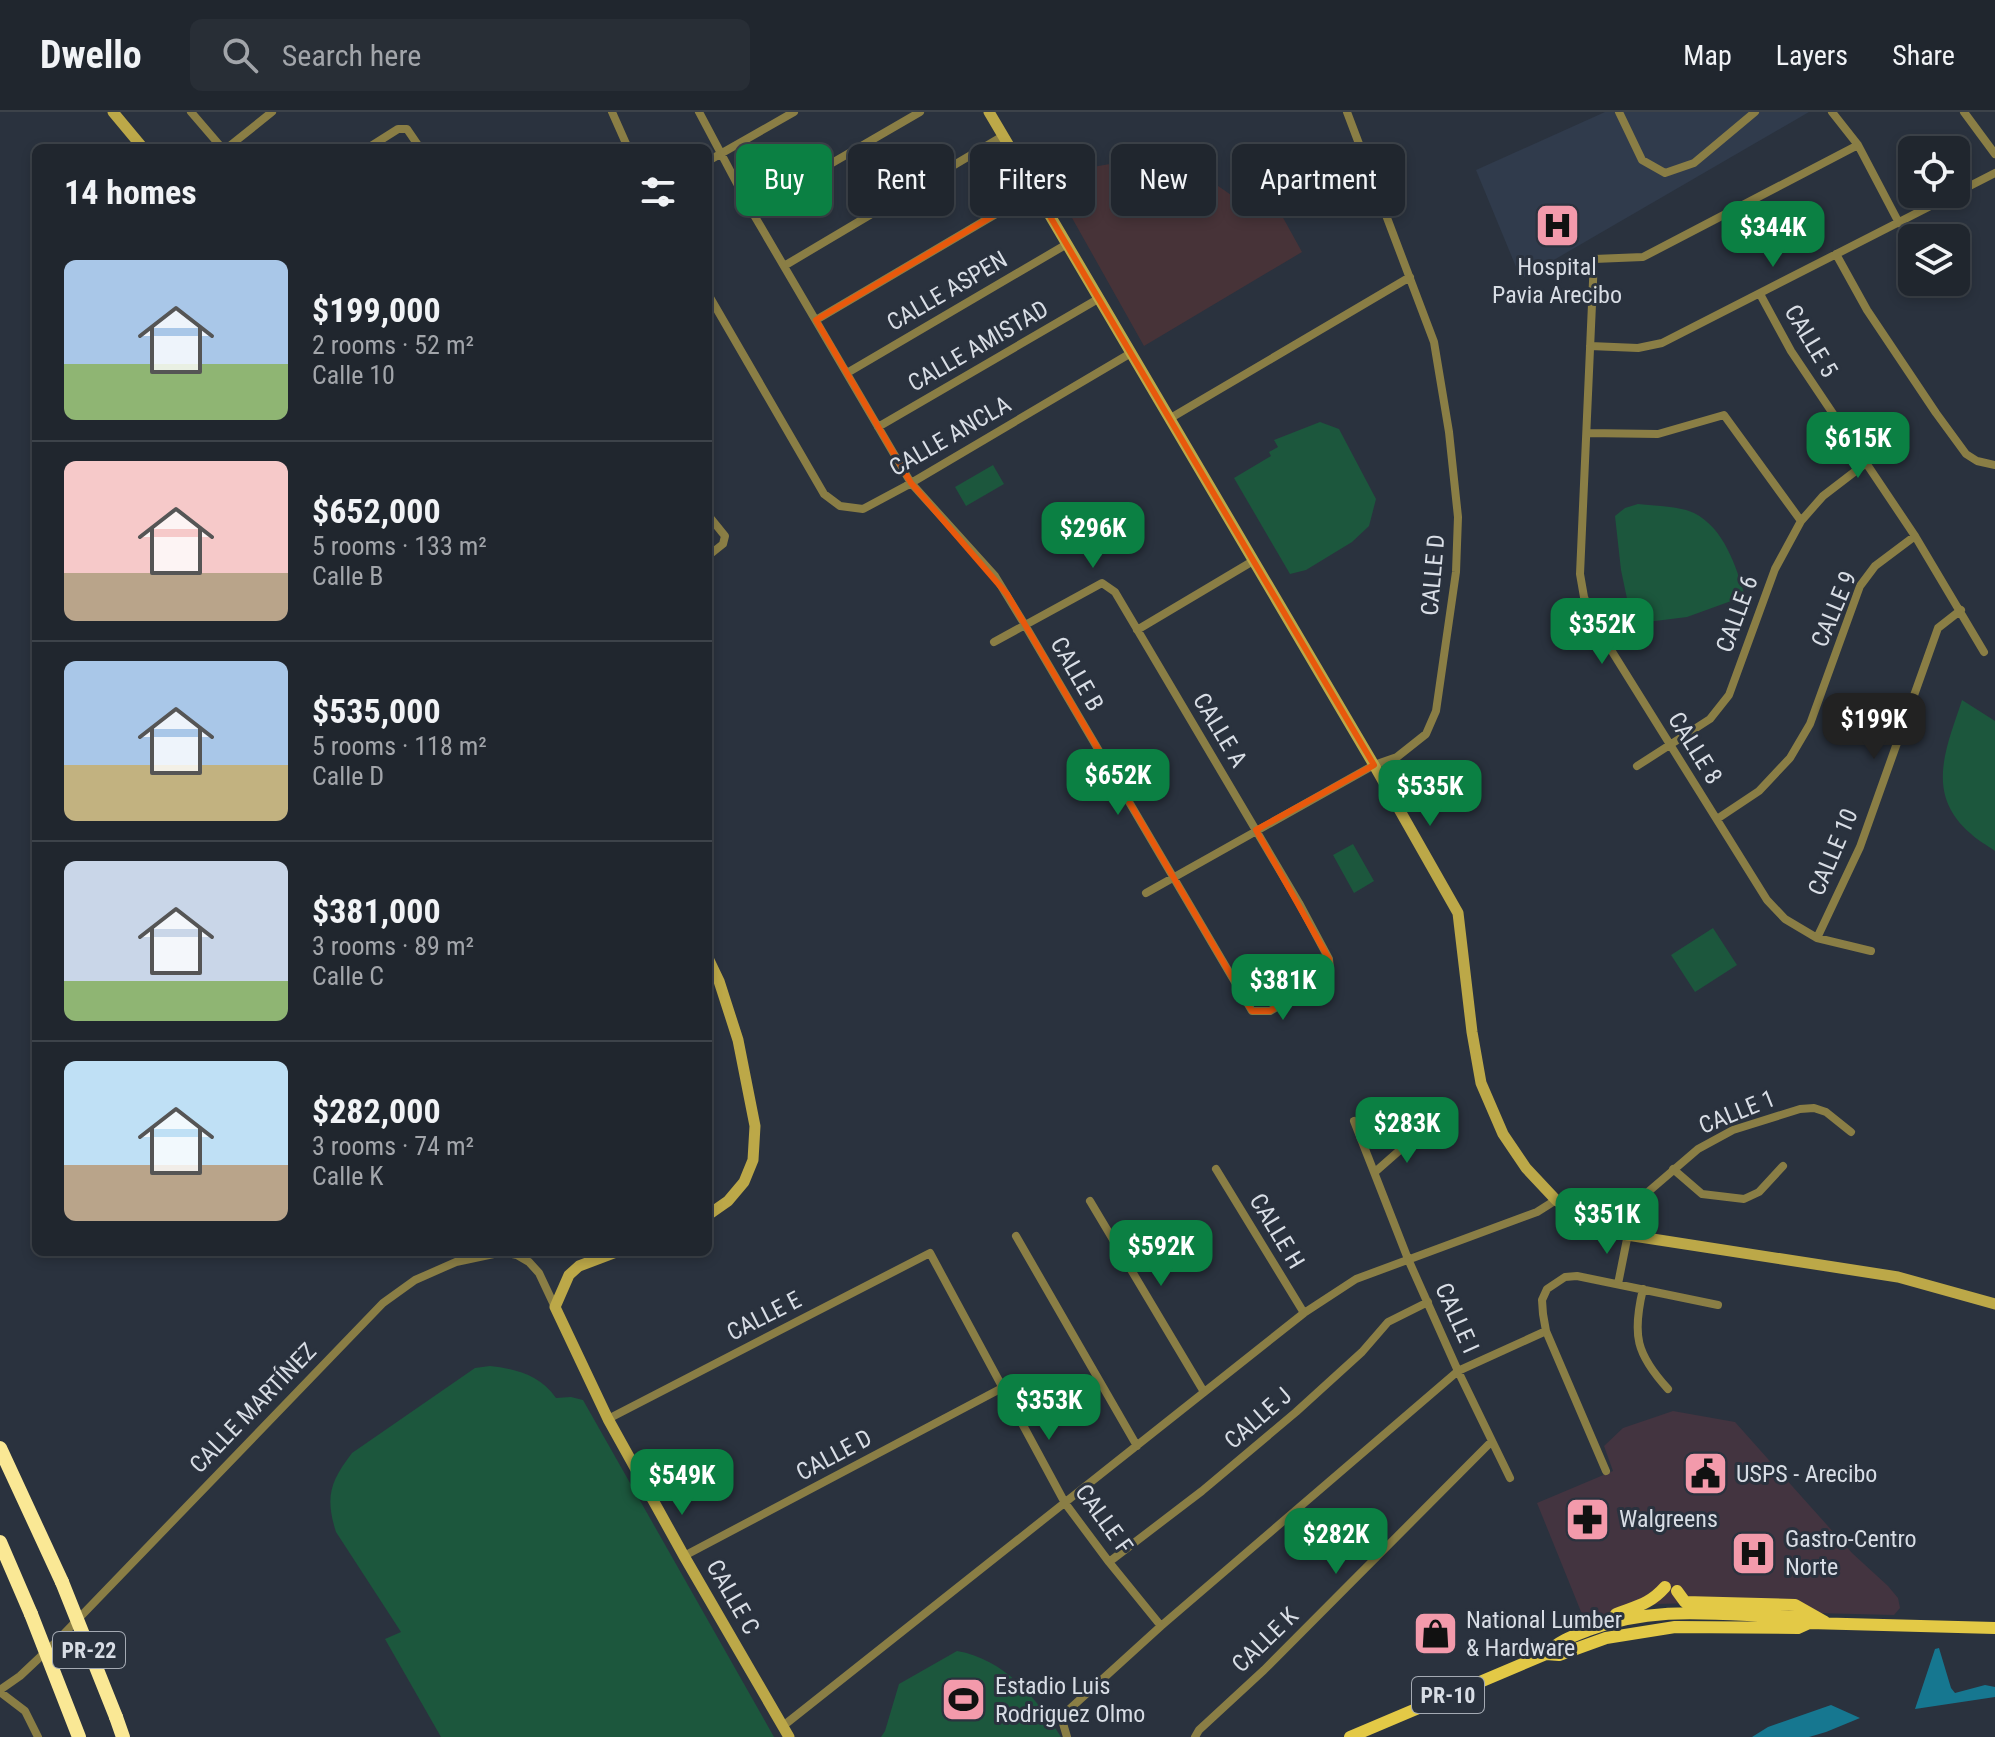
<!DOCTYPE html>
<html lang="en">
<head>
<meta charset="utf-8">
<style>
  body { margin:0; font-family:"Roboto Condensed",sans-serif; background:#282e36; color:#f1f3f6; height:100vh; display:flex; flex-direction:column; font-size:30px; white-space:nowrap }
  * { box-sizing:border-box; margin:0 }
  p { font-size:26px; color:#a2a5aa }
  .icon { flex:none; width:44px; height:44px; fill:none; stroke:currentColor; stroke-width:2; stroke-linecap:round; stroke-linejoin:round }
  .map { position:relative; flex:1; overflow:hidden }
  .details { position:absolute; left:32px; top:32px; width:680px; height:1112px; display:flex; flex-direction:column; background:#20262e; border-radius:12px; box-shadow:0 4px 12px #0003,0 0 0 2px #3d434a }
  .details>* { flex:none }
  .top-card { position:absolute; left:736px; top:32px; width:760px; height:72px; display:flex; gap:16px }
  .tools { position:absolute; left:1898px; top:24px; display:grid; gap:16px }
  .tools a { display:grid; place-items:center; width:72px; height:72px; border-radius:12px; background:#20262e; box-shadow:0 4px 12px #0003,0 0 0 2px #3d434a; font-size:40px }
  .price { position:absolute; translate:-50% -68px; padding:0 18px; border-radius:16px; background:#0b8043; color:#fff; font-size:26px; line-height:52px; filter:drop-shadow(0 2px 4px #0008) }
  .price::after { content:''; position:absolute; left:50%; top:48px; width:24px; height:18px; margin-left:-12px; background:inherit; clip-path:polygon(0 0,100% 0,50% 100%) }
  .price.active { background:#222; color:#fff }
  ul { padding:0; list-style:none }
  li { display:flex; align-items:center; gap:24px; height:200px; padding:0 32px }
  li+li { border-top:2px solid #3d434a }
  li span { display:grid; place-items:center; flex:none; width:224px; height:160px; border-radius:12px; color:#555 }
  li>.icon { margin-inline-start:auto }
  span .icon { width:96px; height:96px; fill:#fffc; stroke-width:1 }
  li b { font-size:34px }
  h2 { display:flex; justify-content:space-between; align-items:center; height:96px; padding:0 32px; font-size:34px }
  .tag { padding:0 28px; border-radius:12px; background:#20262e; box-shadow:0 4px 12px #0003,0 0 0 2px #3d434a; font-size:28px; line-height:72px }
  .tag.active { background:#0b8043; color:#fff }
  header { display:flex; align-items:center; gap:48px; box-sizing:border-box; height:112px; padding:0 40px; background:#20262e; border-bottom:2px solid #3d434a }
  header strong { font-size:38px }
  nav { display:flex; gap:44px; margin-inline-start:auto; font-size:28px }
  .search { width:560px; height:72px; background:#282e36; display:flex; align-items:center; gap:20px; box-sizing:border-box; padding:0 28px; border-radius:12px; color:#a2a5aa; font-size:30px }
  .map>svg:first-child { display:block }
</style>
</head>
<body>
<header>
<strong>Dwello</strong>
<div class="search"><svg class="icon" aria-label="search" viewBox="0 0 24 24"><circle cx="10" cy="10" r="6"/><path d="M15 15l6 6"/></svg>Search here</div>
<nav><a>Map</a><a>Layers</a><a>Share</a></nav>
</header>
<div class="map">
<svg width="1995" height="1625" viewBox="0 0 1995 1625">
  <rect width="100%" height="100%" fill="#2a323e"/>
  <path fill="#433440" d="M1673,1299l62,11 117,131 36,33 10,12 2,10 -6,7 -79,-2 -122,-10 -35,1 -36,7 -36,13 -49,-121 76,-32 -9,-25 19,-18z"/>
  <path fill="#303b4c" d="M1605,0h204l-288,167 -45,-109z"/>
  <path fill="#473338" d="M1166,46l19,5 75,52 16,-10 26,47 -158,94 -91,-162 28,-15 58,-10z"/>
  <path fill="#1c573d" d="M1320,310l19,7 37,70 -7,27 -17,16 -46,28 -16,4 -56,-96 37,-22 -2,-4 9,-5 -4,-7z
    M993,353l11,19 -38,22 -11,-19z
    M1638,392c15,2 42,2 56,9 30,15 42,53 51,83l-58,21 -48,6 -9,-10 -9,-43 -6,-54 10,-8z
    M1962,588l33,21v130c-8,-6 -18,-11 -25,-18 -46,-40 -23,-86 -8,-133z
    M1353,732l21,37 -20,12 -21,-38z
    M1713,816l24,37 -42,27 -24,-37z
    M490,1254c26,3 50,9 66,32l15,-1 12,3 191,337h-333l-56,-98 16,-7 -65,-100c-11,-35 -6,-50 16,-79l123,-85z
    M957,1539c47,8 80,47 104,86h-180l4,-6 14,-47z"/>
  <path fill="#167790" d="M1939,1536l12,40 4,5 30,-8 10,2v10l-80,12 20,-60z
    M1831,1593l29,13 -34,14 -17,5h-57l16,-10z"/>
  <g fill="none" stroke-linecap="round" stroke-linejoin="round">
    <path stroke="#8a7e45" stroke-width="8" d="M191,0l31,36
      M612,0l16,36
      M699,0l52,98 160,273 84,93 30,49 227,386h18l47,-28 13,-13 -1,-11 -30,-56 -184,-311 -13,-9 -108,59
      M1619,0l23,48 23,13 29,-10 61,-51
      M1832,0l26,33 41,78
      M1964,0l31,42
      M1858,33l-215,112 -49,2 -14,315 4,23 9,24 174,279 18,19 32,19 54,13
      M227,36l45,-36
      M368,36l30,-19h9l13,19
      M708,49l86,-49
      M1956,81l39,-20
      M751,98l169,-98
      M1836,142l31,56 69,103 30,41 11,7 18,4
      M784,154l219,-130
      M708,182l116,200 16,12 23,3 43,-23 225,-133
      M1760,182l31,57 124,185 69,116
      M816,208l219,-129
      M1590,234l48,2 24,-5 292,-149
      M847,261l220,-129
      M1169,307l241,-142
      M878,315l220,-128
      M1587,321l71,1 66,-19 77,106
      M708,403l17,21 -2,8 -15,12
      M1137,518l116,-69
      M1637,654l73,-47 19,-24 46,-126 26,-48 22,-25 43,-33
      M1717,707l42,-28 31,-33 20,-34 50,-138 15,-20 40,-30
      M1146,781l228,-128 23,-8 29,-23 10,-23 20,-139 2,-55 -9,-85 -15,-90 -87,-230
      M1817,826l43,-91 78,-219 23,-18
      M1354,1009l54,138 50,112 52,107
      M1216,1057l88,144
      M1673,1057l29,25 42,5 15,-7 24,-26
      M1375,1060l42,-37
      M1090,1089l114,191
      M1016,1124l121,210
      M1618,1172l15,-75 8,-11 57,-49 35,-19 67,-21 14,-1 12,4 25,20
      M1643,1177c-11,46 -7,65 25,100
      M608,1307l322,-166 135,250 44,59 52,64
      M1606,1359l-60,-140 -3,-17 -1,-14 5,-11 18,-12 12,-1 141,29
      M684,1444l318,-168
      M1109,1450l93,-71 94,-79 66,-60 26,-30 40,-20
      M0,1578l20,-14 35,-33 328,-340 32,-23 41,-18 47,-10 14,3 12,7 10,11 16,34
      M0,1580l25,19 13,26
      M783,1614l521,-413 52,-34 181,-67 19,-12
      M1067,1625l-5,-17 1,-5 98,-89 297,-255 88,-40
      M1195,1625l4,-7 65,-60 228,-229"/>
    <path stroke="#bca848" stroke-width="11" d="M113,0l30,36
      M989,0l385,653 84,148 14,119 9,51 22,51 23,34 30,32 28,18 43,17 271,42 97,27
      M708,846l11,23 19,59 17,86 -2,34 -9,22 -16,19 -20,14
      M616,1140l-37,14 -10,9 -14,32 53,112 76,137 105,181"/>
    <path stroke="#e3c946" stroke-width="12" d="M1677,1479l8,11 110,3 30,17
      M1616,1502c21,-8 34,-10 49,-27
      M1546,1542l13,1 47,-17 69,-11 123,1 11,-5 186,5
      M1350,1625l196,-83c12,-13 27,-18 43,-24 70,-27 136,-14 209,-13l11,6"/>
    <path stroke="#fae895" stroke-width="14" d="M0,1336l62,134
      M0,1430l31,72
      M116,1605l7,20"/>
    <path stroke="#fae895" stroke-width="14" d="M62,1470l54,135
      M31,1502l48,123"/>
  </g>
  <path fill="none" stroke="#e8590c" stroke-width="6" stroke-linejoin="round" d="M1035,79l339,574 -118,65 73,129 1,11 -13,13 -47,28h-18l-245,-417 -96,-111 -95,-163z"/>
  <defs>
    <symbol id="hospital-square" viewBox="-11 -11 22 22"><rect x="-9" y="-9" width="18" height="18" rx="4" fill="#f39aab" stroke="#2a323e"/><path d="M-5-5h3v3.5h4V-5h3V5h-3V1.5h-4V5h-3Z" fill="#111"/></symbol>
    <symbol id="civic-square" viewBox="-11 -11 22 22"><rect x="-9" y="-9" width="18" height="18" rx="4" fill="#f39aab" stroke="#2a323e"/><path d="M-.6-6.5H3V-4.5H.6V-3L4-1V1h2V6H-6V1h2V-1L-.6-3ZM-1.2 2.5V6h2.4V2.5Z" fill="#111"/></symbol>
    <symbol id="pharmacy-square" viewBox="-11 -11 22 22"><rect x="-9" y="-9" width="18" height="18" rx="4" fill="#f39aab" stroke="#2a323e"/><path d="M-2-6h4v4h4v4h-4v4h-4v-4h-4v-4h4Z" fill="#111"/></symbol>
    <symbol id="shop-square" viewBox="-11 -11 22 22"><rect x="-9" y="-9" width="18" height="18" rx="4" fill="#f39aab" stroke="#2a323e"/><path d="M-5-2.5h2.3a2.7 3.5 0 0 1 5.4 0H5L5.5 6h-11ZM-1.5-2.5h3a1.5 2.3 0 0 0-3 0Z" fill="#111"/></symbol>
    <symbol id="stadium-square" viewBox="-11 -11 22 22"><rect x="-9" y="-9" width="18" height="18" rx="4" fill="#f39aab" stroke="#2a323e"/><path d="M0-5a6.5 5 0 1 0 0 10a6.5 5 0 1 0 0-10ZM-3.5-1.8h7v3.6h-7Z" fill="#111"/></symbol>
  </defs>
  <g fill-rule="evenodd">
    <use href="#hospital-square" x="1532" y="88" width="51" height="51"/>
    <use href="#civic-square" x="1680" y="1336" width="51" height="51"/>
    <use href="#pharmacy-square" x="1562" y="1382" width="51" height="51"/>
    <use href="#hospital-square" x="1728" y="1416" width="51" height="51"/>
    <use href="#shop-square" x="1410" y="1496" width="51" height="51"/>
    <use href="#stadium-square" x="938" y="1562" width="51" height="51"/>
  </g>
  <g text-anchor="middle" dominant-baseline="central" stroke-width="6" stroke-linejoin="round" paint-order="stroke">
    <g fill="#2a323e" stroke="#a4aab3" stroke-width="2">
      <rect x="53" y="1520" width="72" height="36" rx="6"/>
      <rect x="1412" y="1565" width="72" height="36" rx="6"/>
    </g>
    <g font-size="22" font-weight="bold" fill="#d8dde5">
      <text x="89" y="1538">PR-22</text>
      <text x="1448" y="1583">PR-10</text>
    </g>
    <g font-size="24" fill="#d8dde5" stroke="#2a323e" text-anchor="start">
      <text x="1557" y="155" text-anchor="middle">Hospital<tspan x="1557" dy="28">Pavia Arecibo</tspan></text>
      <text x="1736" y="1362">USPS - Arecibo</text>
      <text x="1619" y="1407">Walgreens</text>
      <text x="1785" y="1427">Gastro-Centro<tspan x="1785" dy="28">Norte</tspan></text>
      <text x="1466" y="1508">National Lumber<tspan x="1466" dy="28">&amp; Hardware</tspan></text>
      <text x="995" y="1574">Estadio Luis<tspan x="995" dy="28">Rodriguez Olmo</tspan></text>
    </g>
    <g font-size="24" fill="#d8dde5" stroke="#2a323e">
      <text transform="translate(947 179) rotate(-30)">CALLE ASPEN</text>
      <text transform="translate(1811 229) rotate(59)">CALLE 5</text>
      <text transform="translate(978 234) rotate(-30)">CALLE AMISTAD</text>
      <text transform="translate(950 324) rotate(-30)">CALLE ANCLA</text>
      <text transform="translate(1433 463) rotate(-85)">CALLE D</text>
      <text transform="translate(1834 497) rotate(-67)">CALLE 9</text>
      <text transform="translate(1737 502) rotate(-70)">CALLE 6</text>
      <text transform="translate(1077 562) rotate(60)">CALLE B</text>
      <text transform="translate(1220 618) rotate(59)">CALLE A</text>
      <text transform="translate(1695 636) rotate(58)">CALLE 8</text>
      <text transform="translate(1833 740) rotate(-67)">CALLE 10</text>
      <text transform="translate(1737 1000) rotate(-22)">CALLE 1</text>
      <text transform="translate(1277 1119) rotate(59)">CALLE H</text>
      <text transform="translate(764 1204) rotate(-27)">CALLE E</text>
      <text transform="translate(1457 1206) rotate(66)">CALLE I</text>
      <text transform="translate(253 1296) rotate(-46)">CALLE MARTÍNEZ</text>
      <text transform="translate(1258 1306) rotate(-41)">CALLE J</text>
      <text transform="translate(834 1343) rotate(-28)">CALLE D</text>
      <text transform="translate(1104 1407) rotate(54)">CALLE F</text>
      <text transform="translate(733 1485) rotate(60)">CALLE C</text>
      <text transform="translate(1265 1528) rotate(-44)">CALLE K</text>
    </g>
  </g>
</svg>
<div class="tools">
<a><svg class="icon" aria-label="locate" viewBox="0 0 24 24"><circle cx="12" cy="12" r="6"/><path d="M12 2v4M12 18v4M2 12h4M18 12h4"/></svg></a>
<a><svg class="icon" aria-label="layers" viewBox="0 0 24 24"><path d="M12 4l9 5-9 5-9-5zM3 14l9 5 9-5"/></svg></a>
</div>
<b class="price" style="left:1773px;top:157px">$344K</b>
<b class="price" style="left:1858px;top:368px">$615K</b>
<b class="price" style="left:1093px;top:458px">$296K</b>
<b class="price" style="left:1602px;top:554px">$352K</b>
<b class="price active" style="left:1874px;top:649px">$199K</b>
<b class="price" style="left:1118px;top:705px">$652K</b>
<b class="price" style="left:1430px;top:716px">$535K</b>
<b class="price" style="left:1283px;top:910px">$381K</b>
<b class="price" style="left:1407px;top:1053px">$283K</b>
<b class="price" style="left:1607px;top:1144px">$351K</b>
<b class="price" style="left:1161px;top:1176px">$592K</b>
<b class="price" style="left:1049px;top:1330px">$353K</b>
<b class="price" style="left:682px;top:1405px">$549K</b>
<b class="price" style="left:1336px;top:1464px">$282K</b>
<div class="top-card">
<a class="tag active">Buy</a>
<a class="tag">Rent</a>
<a class="tag">Filters</a>
<a class="tag">New</a>
<a class="tag">Apartment</a>
</div>
<section class="details">
<h2>14 homes<svg class="icon" aria-label="filters" viewBox="0 0 24 24"><path d="M4 7h16M4 17h16"/><circle cx="9" cy="7" r="2"/><circle cx="15" cy="17" r="2"/></svg></h2>
<ul>
<li><span style="background:linear-gradient(#a9c7e8 65%,#8fb573 0)"><svg class="icon" aria-label="home" viewBox="0 0 24 24"><path d="M3 11l9-7 9 7M6 9v11h12V9"/></svg></span><div><b>$199,000</b><p>2 rooms · 52 m²</p><p>Calle 10</p></div></li>
<li><span style="background:linear-gradient(#f6c9c9 70%,#b9a48a 0)"><svg class="icon" aria-label="home" viewBox="0 0 24 24"><path d="M3 11l9-7 9 7M6 9v11h12V9"/></svg></span><div><b>$652,000</b><p>5 rooms · 133 m²</p><p>Calle B</p></div></li>
<li><span style="background:linear-gradient(#a9c7e8 65%,#c2b280 0)"><svg class="icon" aria-label="home" viewBox="0 0 24 24"><path d="M3 11l9-7 9 7M6 9v11h12V9"/></svg></span><div><b>$535,000</b><p>5 rooms · 118 m²</p><p>Calle D</p></div></li>
<li><span style="background:linear-gradient(#c9d6e8 75%,#8fb573 0)"><svg class="icon" aria-label="home" viewBox="0 0 24 24"><path d="M3 11l9-7 9 7M6 9v11h12V9"/></svg></span><div><b>$381,000</b><p>3 rooms · 89 m²</p><p>Calle C</p></div></li>
<li><span style="background:linear-gradient(#bfe0f5 65%,#b9a48a 0)"><svg class="icon" aria-label="home" viewBox="0 0 24 24"><path d="M3 11l9-7 9 7M6 9v11h12V9"/></svg></span><div><b>$282,000</b><p>3 rooms · 74 m²</p><p>Calle K</p></div></li>
</ul>
</section>
</div>
</body>
</html>
